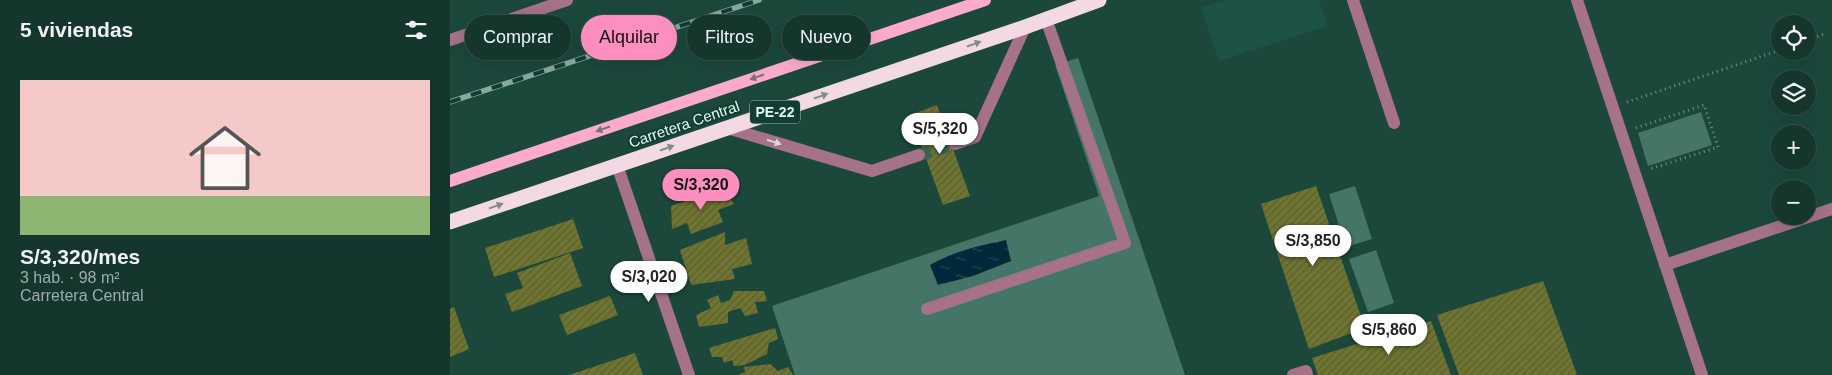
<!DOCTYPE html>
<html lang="es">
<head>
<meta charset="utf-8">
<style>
  body { margin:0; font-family:Arial,sans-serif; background:#224139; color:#f1f3f6; height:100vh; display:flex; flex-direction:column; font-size:19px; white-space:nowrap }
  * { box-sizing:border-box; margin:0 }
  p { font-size:16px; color:#9dabaa }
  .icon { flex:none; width:28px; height:28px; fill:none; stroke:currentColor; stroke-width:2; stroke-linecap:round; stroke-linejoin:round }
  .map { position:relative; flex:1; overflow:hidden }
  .panel { display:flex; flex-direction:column; background:#15362d; width:450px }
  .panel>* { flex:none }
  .banner { position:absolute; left:15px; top:15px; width:475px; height:45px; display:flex; gap:10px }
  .fabs { position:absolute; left:1321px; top:15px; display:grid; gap:10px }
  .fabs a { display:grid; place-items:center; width:45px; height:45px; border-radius:50%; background:#15362d; box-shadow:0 5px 20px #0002,0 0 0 1px #345049; font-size:25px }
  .price { position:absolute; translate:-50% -42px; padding:0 11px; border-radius:18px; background:#fff; color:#222; font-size:16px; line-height:32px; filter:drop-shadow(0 1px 2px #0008) }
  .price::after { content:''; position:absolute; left:50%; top:30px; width:15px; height:11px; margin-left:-8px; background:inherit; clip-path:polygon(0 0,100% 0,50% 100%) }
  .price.current { background:#fd8ec0; color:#111 }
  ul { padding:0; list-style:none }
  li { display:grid; align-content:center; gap:10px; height:265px; padding:0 20px }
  li span { display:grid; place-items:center; height:155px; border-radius:0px; color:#555 }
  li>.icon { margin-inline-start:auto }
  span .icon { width:90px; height:90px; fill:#fffc; stroke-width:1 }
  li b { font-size:21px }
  h2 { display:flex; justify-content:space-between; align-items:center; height:60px; padding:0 20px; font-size:21px }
  .pill { padding:0 18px; border-radius:22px; background:#15362d; box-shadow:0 5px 20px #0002,0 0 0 1px #345049; font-size:18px; line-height:45px }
  .pill.current { background:#fd8ec0; color:#111 }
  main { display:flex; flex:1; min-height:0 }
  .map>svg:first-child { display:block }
</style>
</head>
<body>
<main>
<section class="panel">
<h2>5 viviendas<svg class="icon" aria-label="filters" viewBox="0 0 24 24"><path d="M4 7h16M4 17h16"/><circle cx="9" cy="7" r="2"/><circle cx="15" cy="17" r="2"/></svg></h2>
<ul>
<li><span style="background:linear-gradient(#f6c9c9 75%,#8fb573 0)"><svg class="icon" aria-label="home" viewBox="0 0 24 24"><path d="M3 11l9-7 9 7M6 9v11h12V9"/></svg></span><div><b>S/3,320/mes</b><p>3 hab. · 98 m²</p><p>Carretera Central</p></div></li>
</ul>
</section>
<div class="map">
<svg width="1382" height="375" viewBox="0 0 1382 375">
  <defs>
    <pattern id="water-ripples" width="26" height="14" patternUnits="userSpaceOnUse" patternTransform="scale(1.25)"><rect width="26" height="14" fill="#00283b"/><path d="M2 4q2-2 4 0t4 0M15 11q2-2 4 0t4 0" fill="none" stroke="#254858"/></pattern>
    <pattern id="building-hatch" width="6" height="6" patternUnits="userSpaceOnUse" patternTransform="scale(1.25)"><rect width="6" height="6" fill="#70752e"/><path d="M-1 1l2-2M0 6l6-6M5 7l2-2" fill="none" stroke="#585e3d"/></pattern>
  </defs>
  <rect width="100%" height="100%" fill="#1c483c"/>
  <path fill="#1c5346" d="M777,0h92l8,26 -108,35 -18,-53z"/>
  <path fill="#457567" d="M628,58l107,317h-390l-23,-69 327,-110 -44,-131z
    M1251,112l11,33 -64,21 -10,-33z
    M905,186l17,53 -26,8 -17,-53z
    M926,250l18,53 -26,9 -19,-53z"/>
  <path fill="url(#water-ripples)" d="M556,240l5,21 -38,15 -35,9 -8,-20c25,-14 48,-19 76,-25z"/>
  <path fill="url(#building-hatch)" d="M487,105l33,91 -27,9 -33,-90z
    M866,186l49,142 -56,21 -48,-145z
    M272,188l12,16 -16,6 5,12 -32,12 -4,-11 -15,6 -1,-23z
    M123,219l10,29 -89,29 -9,-29z
    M275,232v13l21,-7 6,26 -20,5 3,10 -44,6 -11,-35z
    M120,253l12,33 -70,26 -7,-18 18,-6 -6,-15z
    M1093,281l34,94h-118l-22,-60z
    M284,291h30l3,10 -12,1 3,11 -13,3 -5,-8 -12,4v11l-29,4 -3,-12 15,-7 -4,-8 11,-5 3,8 9,-3z
    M160,296l8,19 -51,20 -8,-20z
    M4,307l15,42 -19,8v-48z
    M981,321l20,54h-133l-6,-17z
    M325,328l3,11 -9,4 -2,11 -22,11 -11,1 -2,-6 -8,3 -2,-6h-10l-3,-9z
    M185,353l8,22h-74z
    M320,364l8,7 10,-4 5,8h-55l7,-3 -1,-5z"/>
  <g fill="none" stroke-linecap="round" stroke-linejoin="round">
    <path stroke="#3a6357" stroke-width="12" stroke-dasharray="12 6" stroke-linecap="butt" d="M469,155l36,-11"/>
    <path stroke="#709388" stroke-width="3" stroke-dasharray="1 4" stroke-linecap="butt" d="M1358,40l16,-6
      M1177,102l153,-52
      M1186,128l68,-23 14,42 -68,22"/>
    <path stroke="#a57287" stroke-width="12" d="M903,0l41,123
      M1127,0l125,375
      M0,40l117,-40
      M277,128l145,43 47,-16
      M505,144l20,-7 50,-110
      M167,165l72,210
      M1215,265l167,-56
      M477,309l198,-66 -79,-224
      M843,375l13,-4 1,4"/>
    <path stroke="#fdabcd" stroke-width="12" d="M0,181l535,-181"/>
    <path stroke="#f3d9e3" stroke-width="15" d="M0,222l575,-195 74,-27"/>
    <defs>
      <path id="rail" d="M0,102l309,-102"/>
    </defs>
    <use href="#rail" stroke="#88a99f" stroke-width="5.5"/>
    <use href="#rail" stroke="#103e32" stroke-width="4" stroke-dasharray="11" stroke-linecap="butt"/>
  </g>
  <defs><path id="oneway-solid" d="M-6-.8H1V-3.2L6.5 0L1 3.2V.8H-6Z" transform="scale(1.25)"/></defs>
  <g fill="#828c8a">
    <use href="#oneway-solid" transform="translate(524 44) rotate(-19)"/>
    <use href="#oneway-solid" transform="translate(371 96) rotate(-19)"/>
    <use href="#oneway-solid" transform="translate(217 148) rotate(-19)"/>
    <use href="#oneway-solid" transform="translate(46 206) rotate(-19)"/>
  </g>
  <g fill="#7b6f78">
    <use href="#oneway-solid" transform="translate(307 77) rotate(161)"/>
    <use href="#oneway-solid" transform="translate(153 129) rotate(161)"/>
  </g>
  <use fill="#d4d8d7" href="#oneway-solid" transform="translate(324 142) rotate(17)"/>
  <g text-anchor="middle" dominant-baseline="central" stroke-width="4" stroke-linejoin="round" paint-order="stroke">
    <rect fill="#103e32" stroke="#a4c2b8" stroke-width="1" x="300" y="100.5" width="50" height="23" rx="4"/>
    <g font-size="14" font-weight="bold" fill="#e3faf2">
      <text x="325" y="112">PE-22</text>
    </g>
    <g font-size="15" fill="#e3faf2" stroke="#103e32">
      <text transform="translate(234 124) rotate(-19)">Carretera Central</text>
    </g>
  </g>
</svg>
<div class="fabs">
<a><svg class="icon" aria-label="locate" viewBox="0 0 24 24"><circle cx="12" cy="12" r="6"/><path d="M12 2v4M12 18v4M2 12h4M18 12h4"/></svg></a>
<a><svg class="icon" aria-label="layers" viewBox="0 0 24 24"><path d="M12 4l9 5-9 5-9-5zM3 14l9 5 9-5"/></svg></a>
<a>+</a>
<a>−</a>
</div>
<b class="price" style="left:490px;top:155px">S/5,320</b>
<b class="price current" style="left:251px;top:211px">S/3,320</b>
<b class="price" style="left:863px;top:267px">S/3,850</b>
<b class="price" style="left:199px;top:303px">S/3,020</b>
<b class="price" style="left:939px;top:356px">S/5,860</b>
<div class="banner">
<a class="pill">Comprar</a>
<a class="pill current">Alquilar</a>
<a class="pill">Filtros</a>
<a class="pill">Nuevo</a>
</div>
</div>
</main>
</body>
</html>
